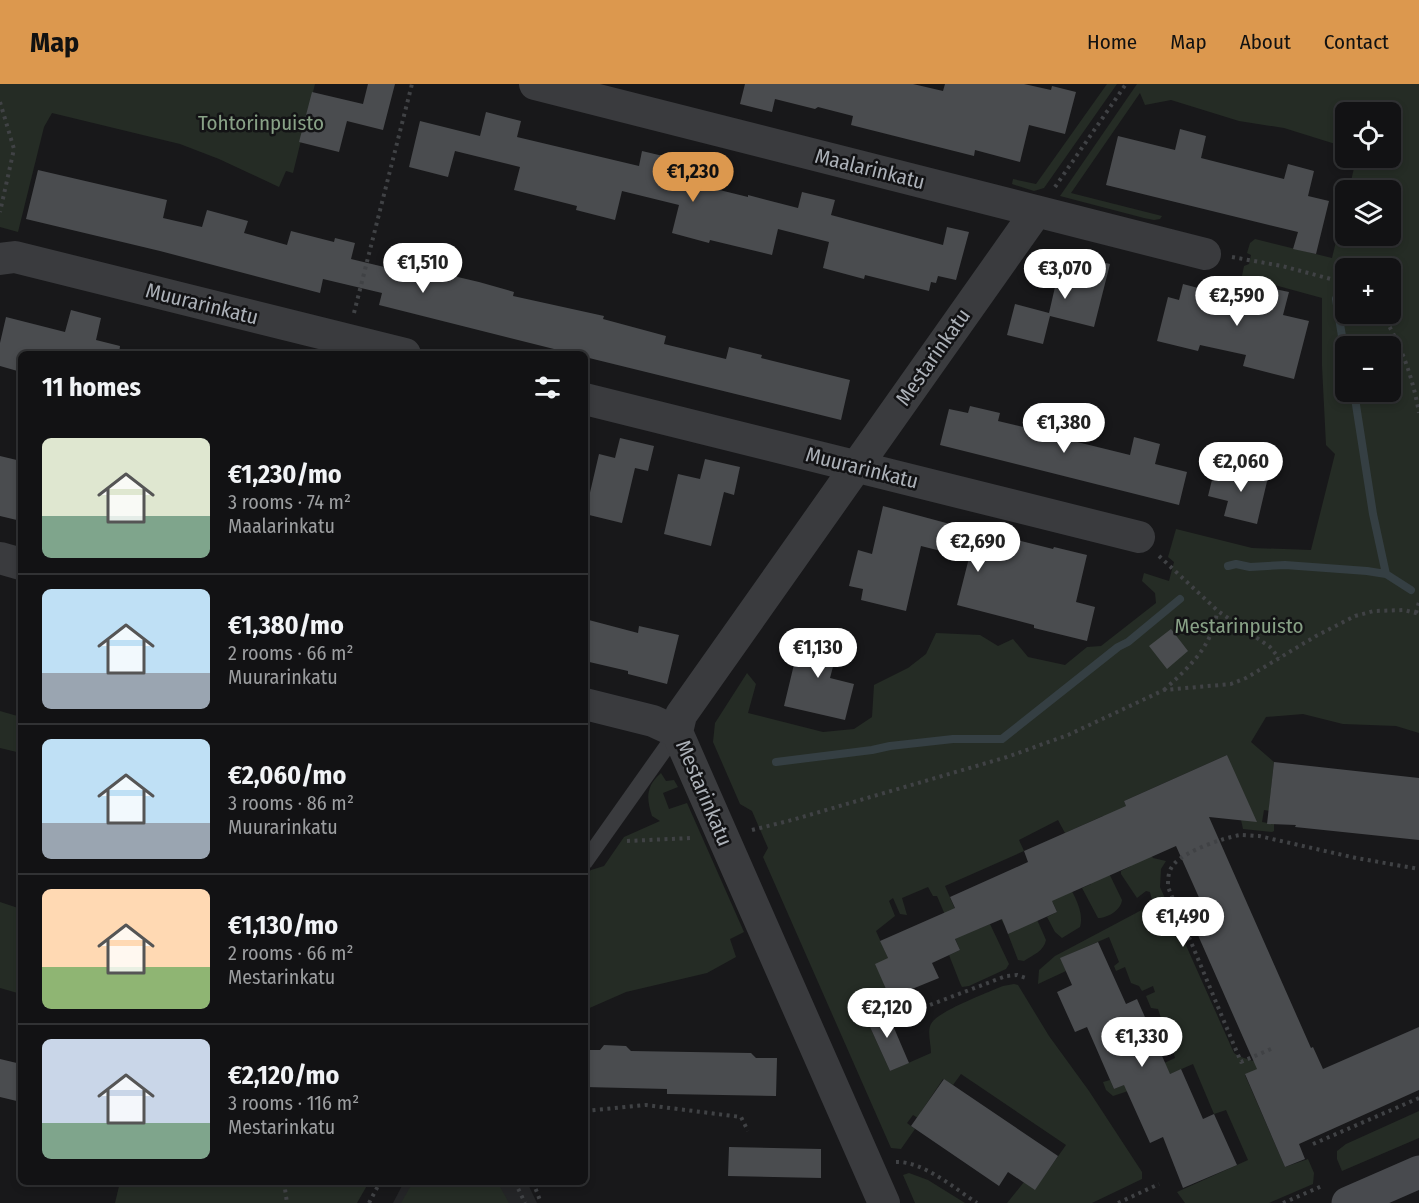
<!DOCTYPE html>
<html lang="en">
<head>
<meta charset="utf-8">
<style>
  body { margin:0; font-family:"Fira Sans Condensed",sans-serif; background:#1b1b1d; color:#f1f3f6; height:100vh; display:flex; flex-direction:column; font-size:22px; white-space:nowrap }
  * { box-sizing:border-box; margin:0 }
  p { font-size:20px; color:#9c9ea0 }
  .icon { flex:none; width:33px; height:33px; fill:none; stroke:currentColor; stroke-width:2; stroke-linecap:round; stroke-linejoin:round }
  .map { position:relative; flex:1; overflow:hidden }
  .sheet { position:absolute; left:18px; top:267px; width:570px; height:834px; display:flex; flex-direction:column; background:#121214; border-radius:9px; box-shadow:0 3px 9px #0003,0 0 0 2px #313234 }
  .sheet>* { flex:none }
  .fabs { position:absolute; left:1335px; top:18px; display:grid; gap:12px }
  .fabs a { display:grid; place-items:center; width:66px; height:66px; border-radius:9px; background:#121214; box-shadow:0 3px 9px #0003,0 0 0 2px #313234; font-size:30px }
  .price { position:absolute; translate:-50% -51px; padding:0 14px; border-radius:21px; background:#fff; color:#222; font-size:20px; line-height:39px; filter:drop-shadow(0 2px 3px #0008) }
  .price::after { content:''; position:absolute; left:50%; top:36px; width:18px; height:14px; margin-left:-9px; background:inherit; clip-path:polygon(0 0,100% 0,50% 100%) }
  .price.active { background:#dc984e; color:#111 }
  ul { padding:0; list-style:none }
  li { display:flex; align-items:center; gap:18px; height:150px; padding:0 24px }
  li+li { border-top:2px solid #313234 }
  li span { display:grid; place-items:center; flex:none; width:168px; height:120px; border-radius:9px; color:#555 }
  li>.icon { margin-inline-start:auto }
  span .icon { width:72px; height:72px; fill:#fffc; stroke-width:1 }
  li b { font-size:26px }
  h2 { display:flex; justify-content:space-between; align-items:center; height:72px; padding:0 24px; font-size:26px }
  header { display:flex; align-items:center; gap:36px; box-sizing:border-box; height:84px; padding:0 30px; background:#dc984e; color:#111 }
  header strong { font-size:28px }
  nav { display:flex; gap:33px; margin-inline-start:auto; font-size:21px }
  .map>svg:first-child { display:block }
</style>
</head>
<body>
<header>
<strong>Map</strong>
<nav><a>Home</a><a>Map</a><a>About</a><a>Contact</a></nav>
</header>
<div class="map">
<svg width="1419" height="1119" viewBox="0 0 1419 1119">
  <rect width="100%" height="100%" fill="#18181a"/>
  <path fill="#242527" d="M404,1098h123l10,21h-144z"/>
  <path fill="#252c25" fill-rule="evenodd" d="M0,0h315l-22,89 -7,-2 -7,16 -60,-28 -39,-15 -128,-31 -8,14 -26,105 -18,-5z
    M1107,0h10l-73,104 -10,3 -22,-7 1,-5 23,5z
    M1137,0h282v649l-23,-7 -53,-2 -40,-10 -37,3 -15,25 23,20 -5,47 7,3 -12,-2 -2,12 12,2v7l-2,1 -29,-3 -16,-74 -103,46 25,52 4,5 13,3 -5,8 -1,18 74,166c9,7 20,6 30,13l-19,9 40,92 23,-8 6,14 -1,11 -44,19h-84l-8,-11 71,-32 -22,-50 -12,4 -21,-50 -50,22 -30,10 -7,-6 -3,-8 7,-2 4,9 9,-4 4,-5 48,-22 -3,-10 -12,5 -8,-18 13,-5 -7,-21 -7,-1 -5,-12 9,-4 -2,-6 -11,5 -3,-5 -8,-3 -6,-16 -9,4 -2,-5 5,-4 -10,-25 -48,21 5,13 -28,13 1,-14 16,-14 98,-52 -3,-12 -4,-1 -9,7 -16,-24v-3l10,-5 -4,-9 -7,-4 -17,-37 -38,17 -7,-13 -39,20 5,11 -79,35 21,48 24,-10 19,40 -3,5 -37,17 -7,1 -2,-4 -11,-28 11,-5 -23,-54h-4l-5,-9 -26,11 5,17 -7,-1 -7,-16 -4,3 6,15 -19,15 12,27 11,37 -9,4 -5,8 -20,9 25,55 41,-18c0,-9 -4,-22 0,-29 5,-12 58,-32 72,-38l11,-2 4,1 31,51 40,55 53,81v7l-50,24h-85l17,-21 11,7 31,-44 -105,-71 -8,11 -10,-6 -22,33v8l-8,-5 -6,8 8,6 -14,20 -10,-1 -128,-291 5,-9 -16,-37 -12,-7 -27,-62 2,-19 32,-50 9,11 -8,29 75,19 31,-3 18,-12 2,-32 34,-17 18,-14 10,-21 44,2 18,11 15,-7 15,18 37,8 22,-18 14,-1 55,-43 -1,-10 -13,-12 2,-8 25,8 5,-19 -6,-5 8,-28 76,19 59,2 24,-96 -9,-9 -4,-79v-68l-80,-22 2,-10 5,-2 2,-9 -4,-2 3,-10 5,-4 77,19 13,-54 1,32h44v-46h-41l5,-22 -2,-10h38v-46h-44l-1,35 -61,-19 -45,-7 -68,-21 -26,5 -5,-12 -69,100 91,23 -2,3 -6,1 -10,-2 -84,-22zM1346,184h44v46h-44zM1346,262h44v46h-44z
    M0,627l21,6v36l-21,-5z
    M661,689l5,8 8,-1 4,7 -15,6 6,16 18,-6 57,129 -14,7 6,18 -29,16 -81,19 -41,18v-135l6,-5 13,-4 20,-29 36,-16 -8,-5c-6,-18 -6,-30 9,-43z
    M1103,777l19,39c-1,10 -14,18 -24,18l-16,-30 9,-4 -4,-9z
    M1065,794c7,14 20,33 15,49l-18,11 -7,-6 -8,-15 10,-5 -4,-9 -6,-4z
    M0,818l21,7v85l-21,-6z
    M1031,822l15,34c-2,11 -13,15 -22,21l-6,-1 -10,-26 5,-13 -9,3 -3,-5z
    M1419,1027v27l-77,33 -5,-12v-8l9,-7z
    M909,1089l19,7 37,23h-50l-12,-28z
    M120,1098h249l-12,21h-242z
    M413,1098h82l4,3 10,18h-108z"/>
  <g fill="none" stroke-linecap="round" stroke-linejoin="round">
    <path stroke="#353f43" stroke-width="8" d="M1336,215l10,62
      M1354,308l19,122 13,60 25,16
      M1228,482l8,-2 14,3 35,-2 82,6 19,3
      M776,678l96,-12 18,-4 63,-7h49l116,-92 10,-5 52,-43"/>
  </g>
  <path fill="#4a4c4f" d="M368,0h27l-12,46 -36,-9 -8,31 -40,-10 13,-50 51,12z
    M745,0h168l30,7 2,-7h79l27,6 1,-4 24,6 -11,42 -36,-9 -9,37 -45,-12 -1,6 -123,-31 2,-9 -35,-9 -3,2 -40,-10 -3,13 -32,-8z
    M486,28l35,9 -4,16 122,29 3,-15 38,9 -5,19 73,18v-2l50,13 4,-16 33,8 -4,15 112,30 4,-18 22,5 -13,48 -18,-4 -2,7 -5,-1 -2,9 -64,-16 -1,4 -41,-11 6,-26 -51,-13 -6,26 -62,-15 -1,3 -37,-10 7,-28 -57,-14 -7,29 -39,-10 1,-4 -63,-16 6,-23 -65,-16 -7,26 -39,-10 11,-46 60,15z
    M1180,45l26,7 -5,22 83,21 4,-15 26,7 -6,25 21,5 -13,53 -23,-5 5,-17 -192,-47 12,-49 57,14z
    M38,86l129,30 -4,18 39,9 5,-17 41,11 -4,12 43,12 4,-14 43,11 1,-4 20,5 -4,16 79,19 2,-7 47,11 35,10 -1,4 91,20 -1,3 63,17 -2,8 62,15 3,-12 33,8 -1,3 89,22 -9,40 -256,-63v-3h-11l-195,-49 3,-12 -59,-14 -3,14 -160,-42 -134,-32z
    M1069,170l41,10 -16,63 -44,-11 -7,28 -36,-9 8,-31 34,9 9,-39 6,2z
    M1183,200l68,18 5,-17 33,7 -6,23 26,6 -15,58 -51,-13 3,-11 -46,-10 -2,6 -41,-10 11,-44 11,3z
    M71,226l30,8 -5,22 24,6 -1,8h-98v18l-21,-6v-23l6,-26 59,15z
    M970,322l30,7 -2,8 50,12 6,-25 21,5 -6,27 61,15 4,-18 26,7 -5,20 32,8 -8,33 -239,-60 9,-36 19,4z
    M620,354l34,8 -6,25 -13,-3 -13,55 -37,-9 14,-60 16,4z
    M0,372l21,5v60l-21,-5z
    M705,375l35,8 -6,28 -10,-3 -13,54 -47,-12 14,-60 22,5z
    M1237,381l32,8 -12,51 -33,-8 4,-15 -20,-5 6,-24 20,5z
    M883,422l93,25v-1l77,19 1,-2 33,8 -11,47 19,5 -8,34 -53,-13v-3l-77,-20 12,-47 -48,-12 -15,65 -45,-11 2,-11 -14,-3 9,-36 14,4z
    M585,535l53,14 1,-7 40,9 -12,49 -39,-10v-3l-43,-10z
    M1171,545l17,22 -21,18 -18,-23z
    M802,547l38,9 -10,38 24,6 -9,36 -61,-14z
    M1227,671l30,67 -48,-5 102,231 2,-1 10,22 96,-42v63l-120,54 6,15 -20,8 -40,-93 12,-5 -71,-161 15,-6 -25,-56 -124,55 5,11 -49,22 -6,-15 -47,20 5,11 -28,13 7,15 -49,20 -15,-34 13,-6 -8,-17 75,-33 -5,-11 78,-35 -4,-11 102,-45 -2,-5z
    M1274,678l145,16v62l-124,-13 1,-2 -29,-1z
    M1098,858l28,62 11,-5 33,75 11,-5 22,50 11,-5 23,51 -54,23 -20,-51 -13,6 -26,-58 -10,4 -27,-62 -12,5 -18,-40 15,-7 -12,-27z
    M885,923l24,56 -19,8 -25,-55z
    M604,961l22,1 5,5 120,2 5,5h21l-1,38 -109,-2v-5l-82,-2v-37h15z
    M0,975l21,5v38l-21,-5z
    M944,995l114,77 -23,34 -27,-18 -9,14 -88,-60z
    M729,1063l92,2v29l-93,-2z"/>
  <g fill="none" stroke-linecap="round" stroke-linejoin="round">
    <path stroke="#404245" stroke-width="4" stroke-dasharray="3 4.5" stroke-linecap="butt" d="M0,18l14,47 -14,63
      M1055,103l71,-103
      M1232,173l50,9 64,17
      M354,229l58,-229
      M1382,230c19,30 31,64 37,99
      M1159,472l59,55 52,36 9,11
      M1416,529l3,-11
      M1164,606c25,-23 48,-43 53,-78
      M752,746l40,-10 215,-63 61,-22 96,-45 67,-6 15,-6 70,-42 39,-20 19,-5 30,-1 15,4
      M627,757l64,-3
      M909,929l97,-37 11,-1 9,3
      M1271,965l-30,13 -73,-175c0,-9 0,-16 6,-23 11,-13 49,-26 66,-29 6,0 13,1 19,1l97,22 63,11
      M585,1027l61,-6 95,12 7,14
      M1313,1060l106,-46
      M896,1078c27,-1 58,26 81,41
      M284,1098l3,21
      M515,1098l10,21
      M533,1098l8,21
      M369,1119l11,-21
      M1118,1119l41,-19
      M1283,1119l39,-17"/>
    <path stroke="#3a3b3e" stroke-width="16" d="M585,778l92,-130"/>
    <path stroke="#3a3b3e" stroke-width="32" d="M535,0l670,170
      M0,175l15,-2 390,97
      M585,315l554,138
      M0,474l21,6
      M585,620l68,17 24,11
      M884,1119l-207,-471 4,-17 355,-503"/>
    <path stroke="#484a4e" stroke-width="33" d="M1348,1119l71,-31"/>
  </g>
  <g text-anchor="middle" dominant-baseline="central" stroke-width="5" stroke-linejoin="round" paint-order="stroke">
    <g font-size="21" fill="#88a186" stroke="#131315">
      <text x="261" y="39">Tohtorinpuisto</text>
      <text x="1239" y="542">Mestarinpuisto</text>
    </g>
    <g font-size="21" fill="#acb1b8" stroke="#131315">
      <text transform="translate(870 85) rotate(14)">Maalarinkatu</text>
      <text transform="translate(202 220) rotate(14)">Muurarinkatu</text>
      <text transform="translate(933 273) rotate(-55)">Mestarinkatu</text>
      <text transform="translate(862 384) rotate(14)">Muurarinkatu</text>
      <text transform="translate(704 709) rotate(67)">Mestarinkatu</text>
    </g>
  </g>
</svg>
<div class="fabs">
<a><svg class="icon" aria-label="locate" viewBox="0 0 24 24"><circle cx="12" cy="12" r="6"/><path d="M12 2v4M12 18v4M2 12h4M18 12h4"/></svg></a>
<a><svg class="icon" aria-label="layers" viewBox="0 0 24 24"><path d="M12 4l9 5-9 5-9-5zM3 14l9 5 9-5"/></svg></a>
<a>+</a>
<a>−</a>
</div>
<b class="price active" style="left:693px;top:119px">€1,230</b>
<b class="price" style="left:423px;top:210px">€1,510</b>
<b class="price" style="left:1065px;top:216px">€3,070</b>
<b class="price" style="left:1237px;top:243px">€2,590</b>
<b class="price" style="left:1064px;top:370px">€1,380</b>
<b class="price" style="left:1241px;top:409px">€2,060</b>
<b class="price" style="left:978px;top:489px">€2,690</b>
<b class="price" style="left:818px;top:595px">€1,130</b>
<b class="price" style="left:1183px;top:864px">€1,490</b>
<b class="price" style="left:887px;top:955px">€2,120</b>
<b class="price" style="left:1142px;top:984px">€1,330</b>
<section class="sheet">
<h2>11 homes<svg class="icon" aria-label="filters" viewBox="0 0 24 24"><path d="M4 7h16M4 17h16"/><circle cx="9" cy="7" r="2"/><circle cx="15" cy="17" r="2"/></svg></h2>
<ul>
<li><span style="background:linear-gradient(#dfe7d0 65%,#7fa58c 0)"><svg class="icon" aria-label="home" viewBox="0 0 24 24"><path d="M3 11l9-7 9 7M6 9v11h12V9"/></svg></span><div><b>€1,230/mo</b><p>3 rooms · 74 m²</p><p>Maalarinkatu</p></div></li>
<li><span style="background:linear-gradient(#bfe0f5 70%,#9aa5b1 0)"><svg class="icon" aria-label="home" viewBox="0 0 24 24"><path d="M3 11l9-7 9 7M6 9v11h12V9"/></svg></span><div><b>€1,380/mo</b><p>2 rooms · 66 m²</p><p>Muurarinkatu</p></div></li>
<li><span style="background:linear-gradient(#bfe0f5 70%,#9aa5b1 0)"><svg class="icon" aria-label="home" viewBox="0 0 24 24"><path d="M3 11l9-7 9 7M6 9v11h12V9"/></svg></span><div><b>€2,060/mo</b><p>3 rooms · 86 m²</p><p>Muurarinkatu</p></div></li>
<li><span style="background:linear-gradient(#ffd9b3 65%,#8fb573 0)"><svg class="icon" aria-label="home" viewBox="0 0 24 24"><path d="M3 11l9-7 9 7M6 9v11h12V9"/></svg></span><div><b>€1,130/mo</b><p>2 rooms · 66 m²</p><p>Mestarinkatu</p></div></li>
<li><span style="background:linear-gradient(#c9d6e8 70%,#7fa58c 0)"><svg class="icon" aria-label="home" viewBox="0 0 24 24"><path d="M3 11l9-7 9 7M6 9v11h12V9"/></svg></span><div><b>€2,120/mo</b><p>3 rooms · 116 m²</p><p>Mestarinkatu</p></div></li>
</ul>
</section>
</div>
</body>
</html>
